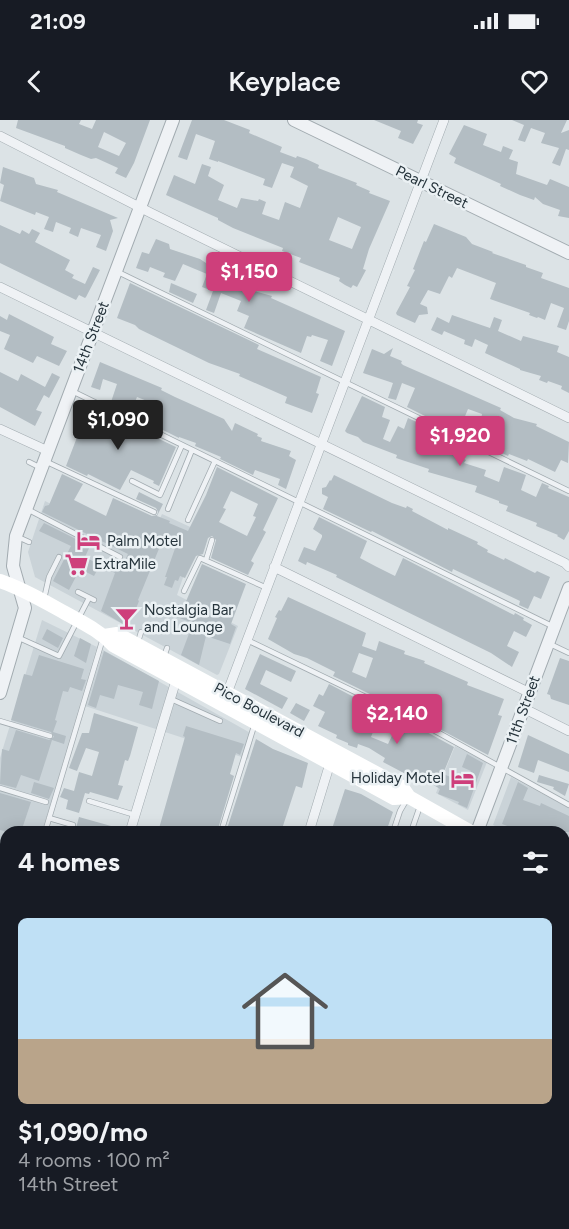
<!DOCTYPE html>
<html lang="en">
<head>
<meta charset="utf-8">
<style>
  body { margin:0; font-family:Figtree,sans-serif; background:#242831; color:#f1f3f6; height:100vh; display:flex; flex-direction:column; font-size:22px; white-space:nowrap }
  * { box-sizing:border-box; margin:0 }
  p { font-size:20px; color:#9ea1a6 }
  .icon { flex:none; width:33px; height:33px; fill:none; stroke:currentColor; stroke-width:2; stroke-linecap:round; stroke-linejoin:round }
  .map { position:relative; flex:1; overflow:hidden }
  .side { position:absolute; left:0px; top:706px; width:570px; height:404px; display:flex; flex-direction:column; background:#171b24; border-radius:18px 18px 0 0; box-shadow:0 3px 15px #0003 }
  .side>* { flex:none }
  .price { position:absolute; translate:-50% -51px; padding:0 14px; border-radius:6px; background:#ce3f7b; color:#fff; font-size:20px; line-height:39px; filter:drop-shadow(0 2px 3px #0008) }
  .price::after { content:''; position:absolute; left:50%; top:36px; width:18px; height:14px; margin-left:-9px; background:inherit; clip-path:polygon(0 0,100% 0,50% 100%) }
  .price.current { background:#222; color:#fff }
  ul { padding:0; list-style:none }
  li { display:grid; align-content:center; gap:12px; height:318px; padding:0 18px }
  li span { display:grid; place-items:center; height:186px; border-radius:9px; color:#555 }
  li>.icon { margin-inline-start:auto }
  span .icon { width:108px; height:108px; fill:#fffc; stroke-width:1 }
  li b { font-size:26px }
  h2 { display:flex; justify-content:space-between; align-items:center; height:72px; padding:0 18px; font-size:26px }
  .status { display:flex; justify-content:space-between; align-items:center; height:42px; padding:0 30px; background:#171b24; direction:ltr }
  .status svg { height:16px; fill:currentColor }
  header { display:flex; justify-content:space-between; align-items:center; height:78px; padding:0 18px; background:#171b24; font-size:27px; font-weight:600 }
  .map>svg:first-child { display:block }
</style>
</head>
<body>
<div class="status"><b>21:09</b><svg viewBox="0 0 49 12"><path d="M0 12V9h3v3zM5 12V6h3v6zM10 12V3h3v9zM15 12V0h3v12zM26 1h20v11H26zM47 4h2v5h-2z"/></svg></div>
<header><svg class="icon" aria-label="back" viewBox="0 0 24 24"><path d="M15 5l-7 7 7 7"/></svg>Keyplace<svg class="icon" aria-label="heart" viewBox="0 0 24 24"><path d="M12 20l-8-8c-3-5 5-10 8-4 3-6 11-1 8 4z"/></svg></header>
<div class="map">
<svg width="569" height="1109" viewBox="0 0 569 1109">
  <rect width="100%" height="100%" fill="#dce3e6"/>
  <path fill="#cad3d8" d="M45,381l100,49 17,-36 37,17 -22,64 61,31 -19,48 -2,1 -182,-98 -7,-25z
    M42,500l55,27 -55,185h-36v119l-6,20v-213z
    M103,530l151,85 -6,24 -163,-53z
    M455,626l32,16 -19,48 -32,-17z
    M511,657l58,31v58l-5,-2v-32h-57l-14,-7z"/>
  <path fill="#b3bdc3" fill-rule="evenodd" d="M18,0h63l-2,4 13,5 4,-9h54l-16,43 -8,15 -11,-5 3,-5 -22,-10 -5,1 -10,-4 -16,-7v-2l-49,-18zM104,12l22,11 -7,13 -21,-9z
    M192,0h32l26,10 -1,3 33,14 -2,5 16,6 1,-2 9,3 13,6 -1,3 39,15 -1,2 14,6 -1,2 21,8 -21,48 -6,20 3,1 -9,17 -4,-2 -2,3 -6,-3 -6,-4 1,-3 -41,-16 2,-4 -19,-7 1,-3 -50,-20 -15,-8v-2l-52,-23 8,-20 21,9 7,-20 9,3 -3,9 16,9 -6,15 19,8 4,-10 17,3 1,-2 7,3 -4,12 17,6 6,-18 15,6 8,-22 -18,-9 4,-10 -12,-4 -10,25 -9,-3 2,-6 -47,-18v1l-9,-3 6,-18 -19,-7 -9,26 -9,-3zM338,97l23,10 -9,22 -23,-9z
    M374,0h44l-1,3 6,2 -10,19 -15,-6 3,-7z
    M512,0h55l-6,13 8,-3v20l-3,-1 -6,17 -8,-3 7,-15 -18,-5 4,-10 -14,-5 -6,14 -7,-2 6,-15z
    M464,5l23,9 -4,11 18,7 2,-6 10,4 -4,9 9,3 -2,12 31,11 3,-6 19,8v31l-11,-2 2,-6 -17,-6 -8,-7 -1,3 -14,-5 -20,-9 1,-2 -47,-21 2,-5 -7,-4z
    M3,47l31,11 2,6 22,6 -1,2 61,26 -8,2 3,11 -7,20 -10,-4 5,-12 -20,-7 -3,9 -9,-4 2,-5 -15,-6 -3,10 -9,-3 5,-12 -13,-5 -1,3 -35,-14 4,-16 -4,-2z
    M434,104l32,13 6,7 21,8 -1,1 34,12v2l17,6 -2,5 28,10v33l-3,9 -9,-3 7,-19 -13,-5 -6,17 -7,-3 -1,1 -8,-3 1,-2 -40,-14 6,-16 -39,-15 -5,10 -3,-2 -9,18 -12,-4 -8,14 7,3 1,7 -9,1 -4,8 -18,-8 -1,-2 14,-26 -3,-1 8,-16 -2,-1 11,-28 2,1z
    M0,105l20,9 2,-4 7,4 3,-5 8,4 -5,9 35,18 -5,10 9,5 -2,3 13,6 8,-17 7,3 -14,27 -1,1 -6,-3 -3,5 -76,-37z
    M156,119l13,5 1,5 30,10 9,6 -1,2 8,3 -1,1 30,10 -2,7 29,8 -1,2 74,33 -13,35 -12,-5 8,-21 -16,-5 -1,2 -4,-1 -6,17 -57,-25 5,-12 -12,-5 4,-10 -20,-8 -7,20 -8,-3 7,-19 -11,-4 5,-13 -24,-10 -8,17 -12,-4 2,-4 -15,-6 -2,5 -12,-4 6,-16 7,2z
    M130,163l129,62 -2,4 64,28 -5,16 3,1 -7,19 -27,-10 2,-6 -48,-21 1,-2 -31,-11 -70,-34 -4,-4 -18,-7z
    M171,163l26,11 -4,9 -24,-11z
    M9,194l45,23 -3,7 16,7 -8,15 -22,-10 -4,7 -29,-14 6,-14 -10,-4v-15l7,4z
    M452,195l38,13 4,-11 8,3 -4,11 23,10 2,-5 36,10 -2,6 12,5v36l-8,-4 1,-3 -14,-5 -1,2 -8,-3 2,-4 -21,-6v-1l-35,-16 3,-8 -13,-6 -3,8 -8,-3 1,-4 -21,-9 -2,4 -11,-5 6,-13 12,6z
    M393,228l-3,8 12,5 -1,2 2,2 98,43 -1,2 14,8 23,6 -1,2 33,16 -1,21 -7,-3 -6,12 -27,-13 -1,2 -18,-7 -1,2 -6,-3 2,-7 -20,-8 6,-14 -9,-4 1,-6 -14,-5 -7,17 -18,-7 -2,5 -34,-17 8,-19 -13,-5 -6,17 -8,-2 5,-15 -30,-10 9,-24 12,5z
    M100,242l62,26 -1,2 14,7 49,22 8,12 3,-8 23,11 -1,2 5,2 -1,3 30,10 -2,5 7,4 -10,29 -8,-4 2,-6 -25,-9 -2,5 -33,-16 1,-2 -26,-11 1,-3 -17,-6v1l-24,-12 7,-19 -25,-10 -7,17 -20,-9 7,-21 -14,-5 -3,11 -9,-3z
    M0,252l18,9 3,-7 24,13 7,-14 8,4 -11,21 -5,-3 -8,15 6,2 -7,14 -35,-19z
    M362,276l23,11 -3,10 8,3 -7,19 7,3 8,-16 6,3 4,-11 30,14 -1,3 29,12 -4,11 4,2 -2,3 22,7 -2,6 15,6 5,-15 22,8 -5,15 15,7 6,-14 7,3 -1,2 21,9v34l-5,9 -7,-4 1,-1 -22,-9 1,-3 -31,-12 2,-5 -9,-3v-2l-24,-9 2,-6 -49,-14 1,-3 -33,-11 1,-3 -34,-13 -5,-5 -11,-4 -2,-2z
    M89,286l87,41 -17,39 -6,-3 1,-2 -23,-11 -11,20 -32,-16 -1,2 -21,-10z
    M217,347l61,31 -15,32 3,2 -15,29 3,2 -6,12 -37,-17 5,-18 -4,-4 -4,2 -5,16 -7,2 -11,22 -5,-2 -2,5 -3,-1 -3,8 -8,-3 3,-8h-2l14,-40 -14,-3 -27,66 1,1 -4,10 -2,-1 -4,11 -6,3 -22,-13 14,-38 -14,-7 3,-7 17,9 7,-14 -86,-42 3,-6 4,-1 13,-31 21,10 -9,16 32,16 7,-18 39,18 5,-1 1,-3 -2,-4 -20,-9 3,-7 24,12 -6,12 13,5 -1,2 19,8 18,-36zM231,371l27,13 -5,12 3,1 -9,19 -28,-14 7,-13 -3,-1z
    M334,355l58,28 14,5 1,-2 6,3 -1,2 36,19v-2l30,14 -1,2 11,6 -1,2 17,8 1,-2 30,15 2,-2 13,6 -9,22 -7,-3 -6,13 -9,-4 1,-4 -67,-32 -1,3 -80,-41 -1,1 -48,-23 5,-12 -6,-3v-6l4,-1 4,-7 1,1z
    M319,397l48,24 -7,17 15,8 20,10 8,-18 111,57 1,-2 9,5 -1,2 9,5 -6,12 -12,-6 -7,15 12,6 -7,15 -21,-14 -155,-76 1,-2 -30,-13 -1,3 -8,-4 6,-14 11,4 7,-14v-2l-9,-6z
    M44,403l46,23 -5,11 15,8 -6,11 -14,-7 -11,21 -16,-9 18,-35 -32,-15z
    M202,444l44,20 -15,40 5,3 -6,17 -24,-8 -7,29 -18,-10 12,-32 -19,-7 4,-12 6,2z
    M288,477l78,36 -4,13 14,5 3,-10 10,4 16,6 -1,3 21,7 -1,2 44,19 -1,3 37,14 -6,16 4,1 -14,39 -73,-39 1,-3 -21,-8 1,-3 -19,-7 -1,2 -43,-21 2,-4 -28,-14 -13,-4 -26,-15 9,-21 -2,-1 4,-7 2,1zM359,533l14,5 -7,20 -14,-6z
    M47,509l16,9 -5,10 -16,-9z
    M80,518l11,6 -5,19 -12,-7z
    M104,531l55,30 -7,28 -13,-4 4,-13 -25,-7 -4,14 -14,-4 -4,13 -8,-3z
    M260,534l36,17 -5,11 -25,-12 -6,14 28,14 -6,11 -37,-20z
    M39,535l45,14 -3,10 5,1 -4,11 -12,-4 -2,5 -5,-1 -8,29 2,1 -4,11 13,4 -2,8 -12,-4 -13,41 -18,-6 -5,13 -16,-4 2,-35 7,2 7,-21 33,10 5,-3 -3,-5 -40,-12 13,-46 8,2z
    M560,538l9,3v44l-18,-6 -1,-4 -3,-1z
    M329,564l44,23 -8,22 8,3 -2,5 17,7 11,-23 11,6 2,-3 42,23 -11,27 23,9 5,-12 -9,-4 5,-13 16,9 -16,45 -9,-4 1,-2 -21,-8 2,-5 -21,-13 -2,4 -34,-18 2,-4 -16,-10 -11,-4 -1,4 -9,-3v-2l-12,-5 1,-3 -19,-9 7,-14 -12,-6 6,-12 4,2z
    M296,583l14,7 -6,11 -14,-8z
    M94,593l44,14 -8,29 -2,5 -3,-1 -7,25 5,1 -5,14 -28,-8 -1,2 -4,-1 -6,20 -13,-4 2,-9 -8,-3 4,-9 10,3 5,-19 13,4 7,-24 -13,-4 -9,23 -8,-3 13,-35h7z
    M186,606l58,18 -4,11 -4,-2 -6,21 4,2 -17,56h-59l27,-95 -2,-1z
    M528,615l41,19v18l-31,-12 -4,13 -16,-6z
    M256,619l17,10 35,14 -6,25 -6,-2 -15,46h-55z
    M539,655l30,9 -4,12 -12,-7 1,-2 -17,-5z
    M34,662l20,6 -5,11 -18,-6z
    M518,662l10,6 -5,12 17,6 1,-3 28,13v16h-57l1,-4 -11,-4z
    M345,669l16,5 32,18 -7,20h-55z
    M0,673l31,9 -10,30h-12l-9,-2z
    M79,697l32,9 -2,6h-34z"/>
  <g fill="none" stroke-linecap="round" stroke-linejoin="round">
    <defs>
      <path id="service" d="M118,152l451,219
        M72,271l480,235
        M29,342l12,6
        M47,342l107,50
        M132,361l28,14 22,-50
        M168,389l24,-59
        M29,390l91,47
        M188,400l27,-59
        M18,417l11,5
        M206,440l6,-20
        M184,471l16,-33 67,30
        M78,472l16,8
        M44,479l5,-22 10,-20
        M17,517l42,19 30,-58
        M247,520l181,87 141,78
        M138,522l3,-10
        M550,524l19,9
        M164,537l3,-9
        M171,579l49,22
        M0,601l50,15
        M0,668l46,14
        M89,681l46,14
        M49,698l24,7
        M45,712l58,-194
        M221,712l34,-109
        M393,712l7,-21 7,-12
        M411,712l9,-26
        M0,759l6,2
        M0,864l6,-20
        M564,1063l5,2
        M101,1109l2,-5
        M273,1109l1,-5
        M448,1109l1,-5"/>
      <path id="minor" d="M0,16l151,77 418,205
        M0,167l565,276 4,4
        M0,309l48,22
        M274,447l256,126
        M226,576l218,-576
        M525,589l44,22
        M130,712l47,-155
        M309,712l22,-72
        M564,1009l5,-16
        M0,1015l6,2
        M297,1104l16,5
        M186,1109l2,-5
        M533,1109l2,-5"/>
      <path id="tertiary" d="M294,0l275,133
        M0,573l25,-85 -12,-42 3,-30 157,-416
        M477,712l92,-244
        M359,1109l2,-5"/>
    </defs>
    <use href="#service" stroke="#a2abb0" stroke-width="6"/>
    <use href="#minor" stroke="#a2abb0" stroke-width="10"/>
    <use href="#tertiary" stroke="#a2abb0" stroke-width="14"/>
    <use href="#service" stroke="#eff2f5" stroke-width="4.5"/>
    <use href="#minor" stroke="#eff2f5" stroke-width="9"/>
    <use href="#tertiary" stroke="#eff2f5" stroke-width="12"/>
    <path stroke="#fff" stroke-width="14" d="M0,461c24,8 45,21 67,33 16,9 33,17 46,31l281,153 15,-1
      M104,516l13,-2 285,153 7,10 62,35
      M564,755l5,3
      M564,769l5,3"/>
  </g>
  <defs>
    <symbol id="hotel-bare" viewBox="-9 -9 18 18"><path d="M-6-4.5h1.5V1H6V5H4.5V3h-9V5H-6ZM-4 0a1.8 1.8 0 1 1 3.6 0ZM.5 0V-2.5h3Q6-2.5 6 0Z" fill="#ce3f7b" stroke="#ebf1f4" stroke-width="2.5" paint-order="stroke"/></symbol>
    <symbol id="supermarket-bare" viewBox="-9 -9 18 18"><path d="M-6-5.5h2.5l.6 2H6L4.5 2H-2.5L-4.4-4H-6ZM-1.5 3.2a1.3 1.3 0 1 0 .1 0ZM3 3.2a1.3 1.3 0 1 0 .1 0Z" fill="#ce3f7b" stroke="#ebf1f4" stroke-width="2.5" paint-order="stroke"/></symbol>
    <symbol id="bar-bare" viewBox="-9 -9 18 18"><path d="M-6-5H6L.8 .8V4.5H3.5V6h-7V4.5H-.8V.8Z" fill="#ce3f7b" stroke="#ebf1f4" stroke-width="2.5" paint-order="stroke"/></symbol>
  </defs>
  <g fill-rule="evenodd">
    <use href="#hotel-bare" x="72" y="404" width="33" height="33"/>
    <use href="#supermarket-bare" x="60" y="428" width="33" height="33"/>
    <use href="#bar-bare" x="110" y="482" width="33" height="33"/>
    <use href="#hotel-bare" x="446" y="642" width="33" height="33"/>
  </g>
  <g text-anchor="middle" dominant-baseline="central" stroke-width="5" stroke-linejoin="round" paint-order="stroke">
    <g font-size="15" fill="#26343c" stroke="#ebf1f4">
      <text transform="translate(432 67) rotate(26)">Pearl Street</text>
      <text transform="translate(91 217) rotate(-69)">14th Street</text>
      <text transform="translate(259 590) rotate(28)">Pico Boulevard</text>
      <text transform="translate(523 590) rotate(-70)">11th Street</text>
    </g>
    <g font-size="15" fill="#26343c" stroke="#ebf1f4" text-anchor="start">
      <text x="107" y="421">Palm Motel</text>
      <text x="94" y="444">ExtraMile</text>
      <text x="144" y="490">Nostalgia Bar<tspan x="144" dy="17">and Lounge</tspan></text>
      <text x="444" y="658" text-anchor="end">Holiday Motel</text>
    </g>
  </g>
</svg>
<b class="price" style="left:249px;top:183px">$1,150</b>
<b class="price current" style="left:118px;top:331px">$1,090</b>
<b class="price" style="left:460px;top:347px">$1,920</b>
<b class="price" style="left:397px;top:625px">$2,140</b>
<section class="side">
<h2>4 homes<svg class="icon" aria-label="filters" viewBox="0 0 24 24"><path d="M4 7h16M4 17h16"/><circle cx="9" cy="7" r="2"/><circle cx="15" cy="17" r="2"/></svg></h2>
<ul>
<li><span style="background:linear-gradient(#bfe0f5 65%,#b9a48a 0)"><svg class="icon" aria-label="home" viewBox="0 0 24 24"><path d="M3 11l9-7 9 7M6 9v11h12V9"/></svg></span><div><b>$1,090/mo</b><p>4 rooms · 100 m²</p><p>14th Street</p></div></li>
</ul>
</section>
</div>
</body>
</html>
